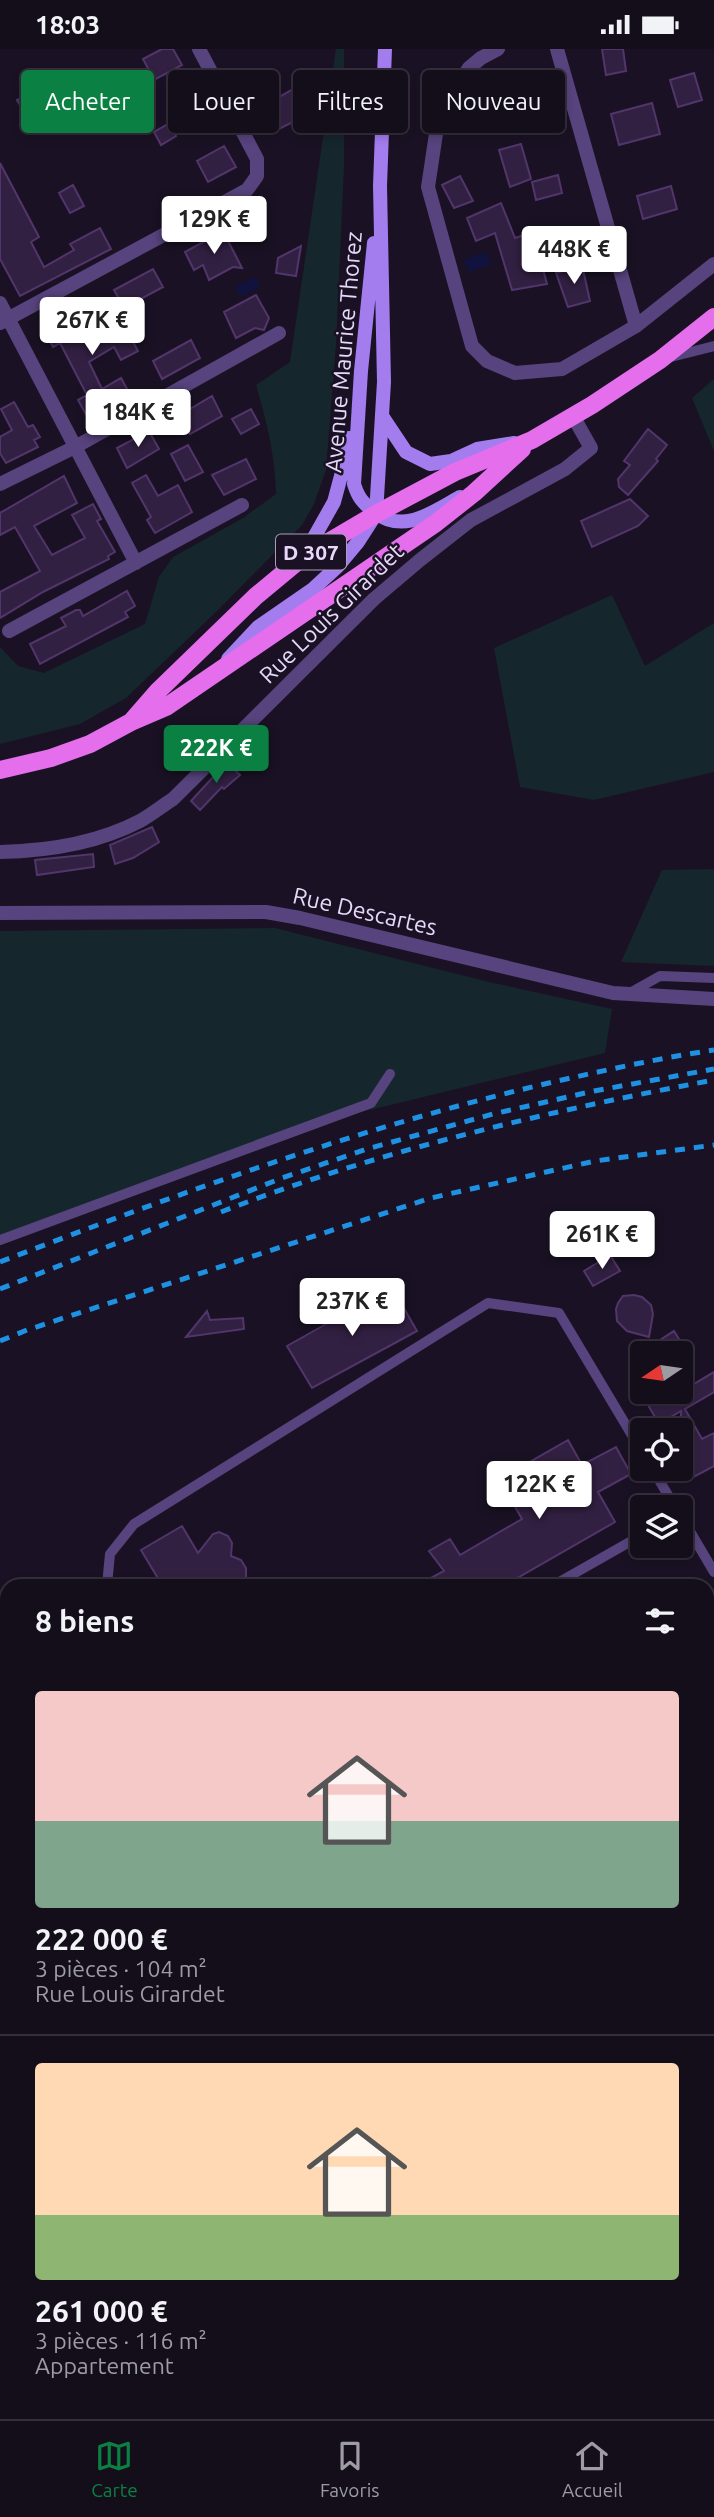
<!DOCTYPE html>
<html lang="fr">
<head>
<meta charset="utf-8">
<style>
  body { margin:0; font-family:Ubuntu,sans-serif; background:#1d1724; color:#f1f3f6; height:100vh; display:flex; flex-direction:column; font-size:26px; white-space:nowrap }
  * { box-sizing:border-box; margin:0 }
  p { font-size:23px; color:#9d9ca3 }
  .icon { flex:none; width:38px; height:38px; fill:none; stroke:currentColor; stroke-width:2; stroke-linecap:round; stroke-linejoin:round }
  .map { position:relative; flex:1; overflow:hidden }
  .drawer { position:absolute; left:0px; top:1530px; width:714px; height:842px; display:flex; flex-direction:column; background:#140e1b; border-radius:21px 21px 0 0; box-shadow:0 4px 10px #0003,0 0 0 2px #332e3a }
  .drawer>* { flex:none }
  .banner { position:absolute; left:21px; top:21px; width:672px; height:63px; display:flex; gap:14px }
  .needle { width:46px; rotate:257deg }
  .fabs { position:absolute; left:630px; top:1292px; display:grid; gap:14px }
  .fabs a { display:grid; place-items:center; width:63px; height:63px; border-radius:7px; background:#140e1b; box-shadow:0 4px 10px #0003,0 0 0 2px #332e3a; font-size:35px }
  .price { position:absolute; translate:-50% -60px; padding:0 16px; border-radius:7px; background:#fff; color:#222; font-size:23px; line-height:46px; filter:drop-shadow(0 2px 4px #0008) }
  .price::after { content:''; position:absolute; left:50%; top:42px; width:21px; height:16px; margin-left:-10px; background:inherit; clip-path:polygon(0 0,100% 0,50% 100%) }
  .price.current { background:#0b8043; color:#fff }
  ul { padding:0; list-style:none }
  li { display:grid; align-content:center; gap:14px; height:371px; padding:0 35px }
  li+li { border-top:2px solid #332e3a }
  li span { display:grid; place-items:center; height:217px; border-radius:7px; color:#555 }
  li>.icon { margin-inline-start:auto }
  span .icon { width:126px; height:126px; fill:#fffc; stroke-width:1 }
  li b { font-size:30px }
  h2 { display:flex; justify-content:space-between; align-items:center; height:84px; padding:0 35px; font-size:30px }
  .chip { padding:0 24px; border-radius:7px; background:#140e1b; box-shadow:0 4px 10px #0003,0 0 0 2px #332e3a; font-size:24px; line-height:63px }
  .chip.current { background:#0b8043; color:#fff }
  .status { display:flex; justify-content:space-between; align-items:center; height:49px; padding:0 35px; background:#140e1b; direction:ltr }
  .status svg { height:19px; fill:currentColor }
  .tabs { display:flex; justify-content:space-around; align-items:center; height:98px; border-top:2px solid #332e3a; background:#140e1b; font-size:19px; color:#9d9ca3 }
  .tabs a { display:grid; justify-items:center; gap:4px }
  .tabs .current { color:#0b8043 }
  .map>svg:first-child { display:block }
</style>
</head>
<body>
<div class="status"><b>18:03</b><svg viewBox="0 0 49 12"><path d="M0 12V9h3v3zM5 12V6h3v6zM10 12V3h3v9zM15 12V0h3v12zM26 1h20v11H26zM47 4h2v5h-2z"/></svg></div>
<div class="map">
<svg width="714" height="2370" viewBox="0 0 714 2370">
  <rect width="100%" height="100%" fill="#1a1224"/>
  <path fill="#16262d" d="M336,0h8v117l-8,178 -10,126 -12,34 -12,21 -84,85 -92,88 -46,26 -80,20v-97l18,19 26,7 101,-49 14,-47 14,-20 70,-39 33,-24c-1,-38 -9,-72 -20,-109l34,-23z
    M714,330v72l-22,-53z
    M612,546l33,71 69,-43v149l-120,28 -74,-13 -26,-139z
    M714,820v97l-93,-4 41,-92z
    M275,879l214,54 123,27 -7,44 -252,61 -353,129v-312z"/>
  <path fill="#11133e" d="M486,203l5,12 -22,8 -5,-12z
    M255,228l5,10 -20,10 -5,-10z"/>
  <path fill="#322042" stroke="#51356b" stroke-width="2" d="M162,0h11l9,16 -28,15 -11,-21z
    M602,0h21l3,22 -20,4z
    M694,24l8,27 -24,7 -8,-27z
    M532,27l5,18 -12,4 7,21 -15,4 -12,-39z
    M295,39l14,26 -32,16 -8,-14 4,-3 -4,-10z
    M88,43l1,3 29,-3 2,21 -59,8 -2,-26z
    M31,45l7,13 -13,7 -8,-14z
    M652,54l8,31 -41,11 -8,-31z
    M170,74l6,13 -15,9 -7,-13z
    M521,95l10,35 -21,8 -11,-37z
    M224,97l12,21 -28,15 -11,-21z
    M0,114l39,74 -8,5 13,25 30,-17 -4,-6 30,-16 11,21 -91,47 -20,-37z
    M558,126l4,18 -26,7 -4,-18z
    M460,127l13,25 -19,7 -12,-23z
    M73,136l11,21 -14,7 -11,-20z
    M671,137l6,23 -34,10 -6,-23z
    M501,154l14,35 18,-6 14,52 -35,6 -17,-57 -19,8 -9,-23z
    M223,182l19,37 -9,-1 -24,13 -6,-15 -9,5 -9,-18z
    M301,197l-5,30 -20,-3 2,-15z
    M582,216l8,36 -22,6 -12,-34z
    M153,220l10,18 -39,21 -10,-18z
    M256,246l13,23 -5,12 -9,-2 -19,10 -12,-26z
    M84,258l16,31 27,-15 7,14 -3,1 7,13 -17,9 -7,-13 -25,15 13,27 19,-11 10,18 -42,24 -11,-20 9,-5 -27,-52 -7,4 -10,-20z
    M191,291l9,18 -38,21 -9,-18z
    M212,347l10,20 -32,18 -10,-19z
    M14,353l14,25 5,-2 7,12 -6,3 4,7 -32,16 -6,-10v-16l12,-7 -11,-21z
    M251,360l8,15 -18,10 -9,-15z
    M648,380l19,16 -11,14 2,2 -30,34 -9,-8 -1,-8 12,-14 -6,-4z
    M149,382l10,18 -32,19 -10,-20z
    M188,396l15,27 -18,9 -14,-27z
    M246,410l10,20 -32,16 -12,-20z
    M146,426l12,21 20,-11 14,27 -37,21 -8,-13 4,-3 -19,-34z
    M64,427l13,27 -43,23 18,29 33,-17 -13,-23 21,-11 8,15 -4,2 18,31 -7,4 1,3 -66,33 -43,26v-26l40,-21 -25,-44 -15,8v-22z
    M630,450l18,17 -10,10 -46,21 -11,-26z
    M127,542l8,15 -10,6 3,5 -88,47 -10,-20 36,-18 -5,-8 15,-8h4l3,6z
    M225,715l5,1 10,10 -16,14 -2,-2 -22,23 -9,-9z
    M152,778l7,15 -26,16 -18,6 -5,-19z
    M93,805l1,13 -57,8 -2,-15z
    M610,1206l10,16 -27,15 -9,-15z
    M392,1238l25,44 -105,57 -25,-42z
    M634,1246l8,2 9,8 2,9 -4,23 -22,-6 -10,-10 -1,-12 2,-6 5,-7z
    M207,1262l3,9 33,-2 1,11 -58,8z
    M674,1282l8,13 -16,9h-26z
    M714,1323v20l-29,17 17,30 12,-6v33l-24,13 -9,-16v-52l-22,13 -19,-33h42z
    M568,1391l14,25 34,-18 15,27 -33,18 17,30 -110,63h-87l26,-14 -15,-20 21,-12 10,16 62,-36 -8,-14 28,-16 -14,-26z
    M182,1477l16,27 15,-19 6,-2 9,4 4,7 -1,13 10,4 5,8v17h-84l-21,-35z"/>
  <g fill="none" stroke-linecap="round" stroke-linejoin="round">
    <path stroke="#57437d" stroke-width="10" d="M671,308l43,-11
      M628,945l32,-18 54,2
      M0,1191l371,-137 19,-29
      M652,1419l23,39
      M681,1467l33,56
      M107,1536l3,-31 24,-30 354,-221 71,10 83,139
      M554,1536l88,-50
      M707,1634l7,-4
      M707,1815l7,-3
      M707,1876l7,-9
      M707,1958l7,6
      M0,2066l7,12
      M0,2215l7,-4
      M707,2228l7,6
      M707,2358l7,-4
      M195,2364l3,6
      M250,2364l4,6
      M687,2370l10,-6"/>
    <path stroke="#57437d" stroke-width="14" d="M498,0l-17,9 -12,10 -19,28 -13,31 -9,60 44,159 15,15 28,12 47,-4 74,-43 78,-62
      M557,0l79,277
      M0,254l136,260
      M0,274l247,-133 10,-14v-17l-58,-110
      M0,435l75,-37 204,-114
      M9,582l233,-126
      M0,803c47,-1 98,-9 140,-31 11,-6 22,-15 33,-22l201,-200 46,-39 51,-40 94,-51 26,-21 -18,-32
      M0,864l266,-1 34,6 313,75 101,6
      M707,2133l7,-17
      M707,2156l7,14"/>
    <path stroke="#a37cee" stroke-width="14" d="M374,194l-13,128 -7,113c4,13 8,18 19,27 30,24 58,2 87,-14
      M382,367l24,36 24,12 21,-3 26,-12 37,-6
      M303,508l31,-55 11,-41 4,-23
      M228,610l30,-32 55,-38 25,-23 20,-24 18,-28 8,-132 -4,-196 5,-137"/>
    <path stroke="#e46eec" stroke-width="18" d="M131,673l27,-31 98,-95 47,-39 73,-43 79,-42 77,-32 60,-35 68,-45 54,-43
      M0,721l51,-12 39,-14 41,-22 35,-15 270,-184 38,-30 48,-44"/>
    <path stroke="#1e91e2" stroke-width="5" stroke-dasharray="10 9" stroke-linecap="butt" d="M221,1163c157,-61 327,-101 493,-132
      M0,1213c182,-70 364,-136 553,-180 53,-12 107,-24 161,-32
      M0,1240l282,-111 85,-29 126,-35 101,-23 120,-22
      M0,1292l27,-11 404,-132 164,-37 119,-16"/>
  </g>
  <g text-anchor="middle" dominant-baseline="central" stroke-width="5" stroke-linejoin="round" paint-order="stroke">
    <rect fill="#1a1224" stroke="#aa9dba" stroke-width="2" x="276" y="485.5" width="70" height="35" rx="5"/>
    <g font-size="21" font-weight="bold" fill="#e7d9fa">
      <text x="311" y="503">D 307</text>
    </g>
    <g font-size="23" fill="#e7d9fa" stroke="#1a1224">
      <text transform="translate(343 303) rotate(-85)">Avenue Maurice Thorez</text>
      <text transform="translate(331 564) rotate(-44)">Rue Louis Girardet</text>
      <text transform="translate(365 862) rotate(13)">Rue Descartes</text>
    </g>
  </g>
</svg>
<div class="fabs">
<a><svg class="needle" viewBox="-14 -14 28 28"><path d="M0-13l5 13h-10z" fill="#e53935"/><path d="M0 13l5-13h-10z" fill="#9d9ca3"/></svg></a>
<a><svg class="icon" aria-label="locate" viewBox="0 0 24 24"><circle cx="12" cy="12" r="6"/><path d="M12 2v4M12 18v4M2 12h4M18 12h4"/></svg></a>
<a><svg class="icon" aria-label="layers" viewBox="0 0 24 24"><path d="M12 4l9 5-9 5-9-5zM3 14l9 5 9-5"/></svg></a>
</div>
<b class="price" style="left:214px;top:207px">129K €</b>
<b class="price" style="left:574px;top:237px">448K €</b>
<b class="price" style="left:92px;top:308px">267K €</b>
<b class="price" style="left:138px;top:400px">184K €</b>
<b class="price current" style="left:216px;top:736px">222K €</b>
<b class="price" style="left:602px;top:1222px">261K €</b>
<b class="price" style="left:352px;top:1289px">237K €</b>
<b class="price" style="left:539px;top:1472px">122K €</b>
<div class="banner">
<a class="chip current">Acheter</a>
<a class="chip">Louer</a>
<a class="chip">Filtres</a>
<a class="chip">Nouveau</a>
</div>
<section class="drawer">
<h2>8 biens<svg class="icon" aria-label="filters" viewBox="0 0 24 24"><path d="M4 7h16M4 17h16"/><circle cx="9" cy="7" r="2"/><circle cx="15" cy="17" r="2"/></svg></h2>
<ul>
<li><span style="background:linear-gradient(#f6c9c9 60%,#7fa58c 0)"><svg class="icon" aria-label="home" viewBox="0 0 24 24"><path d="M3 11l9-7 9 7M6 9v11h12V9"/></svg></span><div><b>222 000 €</b><p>3 pièces · 104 m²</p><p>Rue Louis Girardet</p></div></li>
<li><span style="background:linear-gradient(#ffd9b3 70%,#8fb573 0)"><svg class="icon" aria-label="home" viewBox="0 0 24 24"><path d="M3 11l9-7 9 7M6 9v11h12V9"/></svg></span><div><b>261 000 €</b><p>3 pièces · 116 m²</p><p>Appartement</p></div></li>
</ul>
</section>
</div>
<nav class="tabs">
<a class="current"><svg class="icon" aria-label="map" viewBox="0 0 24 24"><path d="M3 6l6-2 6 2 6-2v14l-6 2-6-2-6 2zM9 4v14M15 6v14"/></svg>Carte</a>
<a><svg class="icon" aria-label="saved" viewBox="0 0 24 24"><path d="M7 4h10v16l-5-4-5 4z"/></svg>Favoris</a>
<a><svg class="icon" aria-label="home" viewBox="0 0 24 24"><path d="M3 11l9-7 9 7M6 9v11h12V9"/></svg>Accueil</a>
</nav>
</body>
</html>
